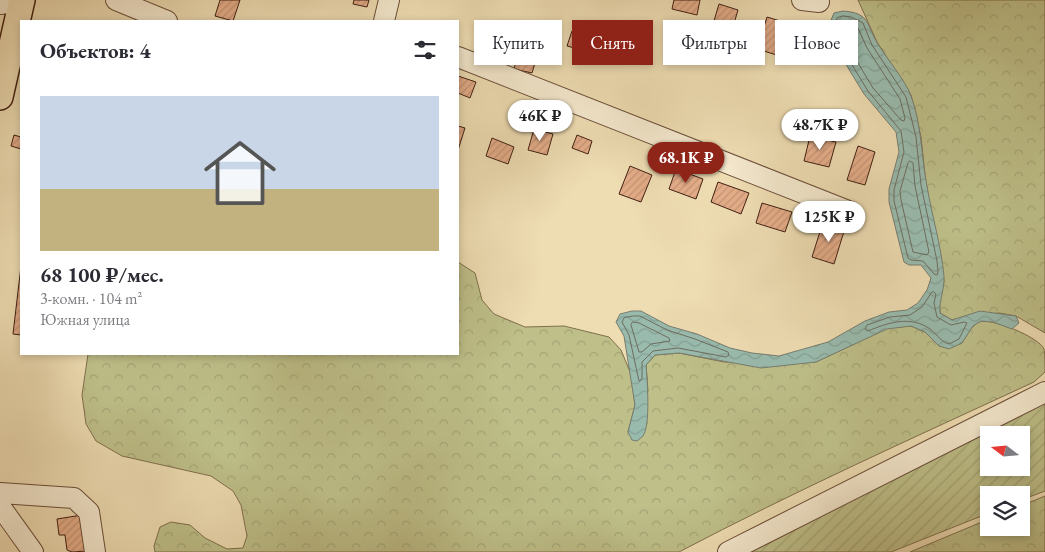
<!DOCTYPE html>
<html lang="ru">
<head>
<meta charset="utf-8">
<style>
  body { margin:0; font-family:"EB Garamond",serif; background:#f7f7f7; color:#2b2b33; height:100vh; display:flex; flex-direction:column; font-size:19px; white-space:nowrap }
  * { box-sizing:border-box; margin:0 }
  p { font-size:16px; color:#7c7c81 }
  .icon { flex:none; width:28px; height:28px; fill:none; stroke:currentColor; stroke-width:2; stroke-linecap:round; stroke-linejoin:round }
  .map { position:relative; flex:1; overflow:hidden }
  .details { position:absolute; left:20px; top:20px; width:439px; height:335px; display:flex; flex-direction:column; background:#fff; border-radius:0px; box-shadow:0 2px 8px #0003 }
  .details>* { flex:none }
  .hud { position:absolute; left:474px; top:20px; width:475px; height:45px; display:flex; gap:10px }
  .needle { width:32px; rotate:286deg }
  .buttons { position:absolute; left:980px; top:426px; display:grid; gap:10px }
  .buttons a { display:grid; place-items:center; width:50px; height:50px; border-radius:0px; background:#fff; box-shadow:0 2px 8px #0003; font-size:25px }
  .price { position:absolute; translate:-50% -42px; padding:0 11px; border-radius:18px; background:#fff; color:#222; font-size:16px; line-height:32px; filter:drop-shadow(0 1px 2px #0008) }
  .price::after { content:''; position:absolute; left:50%; top:30px; width:15px; height:11px; margin-left:-8px; background:inherit; clip-path:polygon(0 0,100% 0,50% 100%) }
  .price.selected { background:#8f2418; color:#fff }
  ul { padding:0; list-style:none }
  li { display:grid; align-content:center; gap:10px; height:265px; padding:0 20px }
  li+li { border-top:1px solid #e1e1e2 }
  li span { display:grid; place-items:center; height:155px; border-radius:0px; color:#555 }
  li>.icon { margin-inline-start:auto }
  span .icon { width:90px; height:90px; fill:#fffc; stroke-width:1 }
  li b { font-size:21px }
  h2 { display:flex; justify-content:space-between; align-items:center; height:60px; padding:0 20px; font-size:21px }
  .chip { padding:0 18px; border-radius:0px; background:#fff; box-shadow:0 2px 8px #0003; font-size:18px; line-height:45px }
  .chip.selected { background:#8f2418; color:#fff }
  .map>svg:first-child { display:block }
</style>
</head>
<body>
<div class="map">
<svg width="1045" height="552" viewBox="0 0 1045 552">
  <defs>
    <pattern id="forest-crowns" width="20" height="18" patternUnits="userSpaceOnUse" patternTransform="scale(1.25)"><rect width="20" height="18" fill="#bebf89"/><path d="M2 6a3 3 0 1 1 6 0M12 15a3 3 0 1 1 6 0" fill="none" stroke="#a4a475"/></pattern>
    <pattern id="garden-furrows" width="10" height="10" patternUnits="userSpaceOnUse" patternTransform="scale(1.25)"><rect width="10" height="10" fill="#bebf89"/><path d="M-1 1l2-2M0 10L10 0M9 11l2-2" fill="none" stroke="#a4a475"/></pattern>
    <pattern id="water-waves" width="16" height="10" patternUnits="userSpaceOnUse" patternTransform="scale(1.25)"><rect width="16" height="10" fill="#99bbae"/><path d="M0 5q4-4 8 0t8 0" fill="none" stroke="#85a095"/></pattern>
    <pattern id="building-hatch" width="6" height="6" patternUnits="userSpaceOnUse" patternTransform="scale(1.25)"><rect width="6" height="6" fill="#e4ad89"/><path d="M-1 1l2-2M0 6l6-6M5 7l2-2" fill="none" stroke="#c59475"/></pattern>
  </defs>
  <rect width="100%" height="100%" fill="#eedcb2"/>
  <filter id="stains"><feTurbulence type="fractalNoise" baseFrequency=".004" numOctaves="4"/><feColorMatrix values="0 0 0 0 .2 0 0 0 0 .09 0 0 0 0 .02 0 0 0 .5 -.17"/></filter>
  <radialGradient id="worn" r=".72"><stop offset=".6" stop-color="#630" stop-opacity="0"/><stop offset="1" stop-color="#630" stop-opacity=".3"/></radialGradient>
  <path fill="url(#forest-crowns)" stroke="#806f4d" d="M858,0h187v333l-29,-17 -17,-3 -47,7 -12,-7 -1,-10 5,-22 -18,-97 -5,-47 -10,-42 -34,-53z
    M458,262l17,11 7,27 12,14 31,13 39,-1 45,11 12,13 10,24 4,31 -7,27 20,-41 -2,-26 9,-10 24,-2 45,9h92l71,-34 24,-2 14,6 14,14 23,-3c5,-8 9,-17 17,-21 11,-5 60,15 65,27 1,6 1,16 1,23l-11,10c-119,55 -239,109 -355,170h-524l-1,-6 6,-19 11,-5 19,3 15,13 22,11 16,-1 4,-12 -6,-31 -8,-14 -22,-15 -89,-20 -26,-15 -10,-17 -4,-29 6,-41h370z
    M1045,496v56h-135l79,-33v9h32v-22z"/>
  <path fill="url(#garden-furrows)" stroke="#806f4d" fill-rule="evenodd" d="M1045,392v99l-24,9v-5h-32v18l-98,39h-163zM989,435h32v33h-32z"/>
  <path fill="url(#water-waves)" stroke="#767d6f" d="M843,11c28,2 23,14 35,33 9,15 28,37 33,52 11,29 10,60 16,90 5,30 14,59 17,90 1,12 -5,24 -4,37l12,7 28,-9 36,5 3,7 -7,6 -19,-7 -12,-1 -8,5 -11,17 -13,6 -10,-3 -14,-14 -14,-6 -24,3 -71,33 -55,6 -82,-15 -24,2 -9,10c1,14 5,59 -3,71 -2,2 -4,3 -6,5l-5,-1 -4,-8 7,-27 -11,-69 -8,-14 4,-8 12,-3h9l28,15 28,8 33,14 22,5 27,3 49,-14 37,-21 24,-9 18,-2 11,-7 9,-13 4,-12 -10,-13h-12l-5,-3 -15,-60v-13l10,-37 -3,-20 -32,-38 -36,-59 1,-10 5,-12z"/>
  <g fill="none" stroke-linecap="round" stroke-linejoin="round">
    <path stroke="#6d6d60" stroke-width="1" d="M843,16l8,1 12,6 9,22 34,52 10,40 5,48 16,76 1,11 -1,3 -3,-1 -11,-13 -12,-1 -3,-2 -14,-57v-11l10,-38 -3,-21 -33,-40 -35,-57 1,-8 3,-8z
      M843,23h7l8,5 9,20 33,51 5,19 -1,3 -3,-1 -28,-32 -33,-55v-5z
      M910,161l3,2 2,23 14,66 -2,3 -14,-3 -12,-52 -1,-9 8,-28z
      M934,292l2,2 -2,9 3,14 14,8 13,-3 3,1 -8,16 -10,5c-10,-3 -13,-12 -22,-17 -19,-11 -40,-4 -59,4l-3,-2 2,-4 23,-8 20,-2 12,-8 10,-15z
      M633,316h7l27,14 28,9 33,13 1,3 -3,2 -48,-9 -25,3 -11,11v17l-3,2 -10,-46 -7,-13 2,-4z
      M633,322l6,1 30,15 1,3 -19,3 -9,8h-3l-8,-27z"/>
  </g>
  <path fill="url(#building-hatch)" stroke="#411f11" d="M220,0h20l-7,21 -18,-5z
    M354,0h15l-2,7 -14,-3z
    M674,0h26l-3,15 -25,-6z
    M719,4l19,6 -8,27 -19,-6z
    M767,17l23,7 -10,32 -23,-7z
    M482,29l15,4 -4,15 -15,-5z
    M572,31l11,4 -5,14 -11,-3z
    M611,40l18,4 -3,16 -19,-5z
    M517,58l18,5 -3,10 -18,-4z
    M458,76l18,6 -6,16 -12,-5z
    M458,126l7,2 -7,22z
    M534,129l19,5 -6,21 -19,-5z
    M14,135l7,2v12l-10,-3z
    M577,135l15,6 -4,13 -16,-6z
    M810,136l26,6 -7,25 -25,-6z
    M492,138l22,9 -6,17 -22,-8z
    M858,146l17,6 -10,33 -18,-5z
    M630,166l22,9 -11,27 -22,-8z
    M676,169l27,10 -7,20 -27,-10z
    M718,182l31,11 -8,21 -30,-12z
    M762,203l30,9 -7,20 -29,-9z
    M823,222l22,6 -11,36 -22,-7z
    M21,266v69l-8,-1z
    M82,515l5,36 -15,1 -5,-2 -2,-15h-6l-2,-16z"/>
  <g fill="none" stroke-linecap="round" stroke-linejoin="round">
    <defs>
      <path id="minor" d="M116,0l51,21
        M802,0l17,2
        M0,4l22,-3
        M384,21l5,-21
        M458,57l393,155
        M0,493l74,5 15,14 6,40
        M0,506l33,46
        M728,552l317,-160"/>
      <path id="major" d="M0,97l22,-97"/>
    </defs>
    <use href="#minor" stroke="#6c4e39" stroke-width="22"/>
    <use href="#major" stroke="#411f11" stroke-width="28"/>
    <use href="#minor" stroke="#f4e8cd" stroke-width="20"/>
    <use href="#major" stroke="#eedcb2" stroke-width="25"/>
  </g>
  <rect width="100%" height="100%" filter="url(#stains)"/>
  <rect width="100%" height="100%" fill="url(#worn)"/>
</svg>
<div class="buttons">
<a><svg class="needle" viewBox="-14 -14 28 28"><path d="M0-13l5 13h-10z" fill="#e53935"/><path d="M0 13l5-13h-10z" fill="#7c7c81"/></svg></a>
<a><svg class="icon" aria-label="layers" viewBox="0 0 24 24"><path d="M12 4l9 5-9 5-9-5zM3 14l9 5 9-5"/></svg></a>
</div>
<b class="price" style="left:540px;top:142px">46K ₽</b>
<b class="price" style="left:820px;top:151px">48.7K ₽</b>
<b class="price selected" style="left:686px;top:184px">68.1K ₽</b>
<b class="price" style="left:829px;top:243px">125K ₽</b>
<div class="hud">
<a class="chip">Купить</a>
<a class="chip selected">Снять</a>
<a class="chip">Фильтры</a>
<a class="chip">Новое</a>
</div>
<section class="details">
<h2>Объектов: 4<svg class="icon" aria-label="filters" viewBox="0 0 24 24"><path d="M4 7h16M4 17h16"/><circle cx="9" cy="7" r="2"/><circle cx="15" cy="17" r="2"/></svg></h2>
<ul>
<li><span style="background:linear-gradient(#c9d6e8 60%,#c2b280 0)"><svg class="icon" aria-label="home" viewBox="0 0 24 24"><path d="M3 11l9-7 9 7M6 9v11h12V9"/></svg></span><div><b>68 100 ₽/мес.</b><p>3-комн. · 104 m²</p><p>Южная улица</p></div></li>
</ul>
</section>
</div>
</body>
</html>
